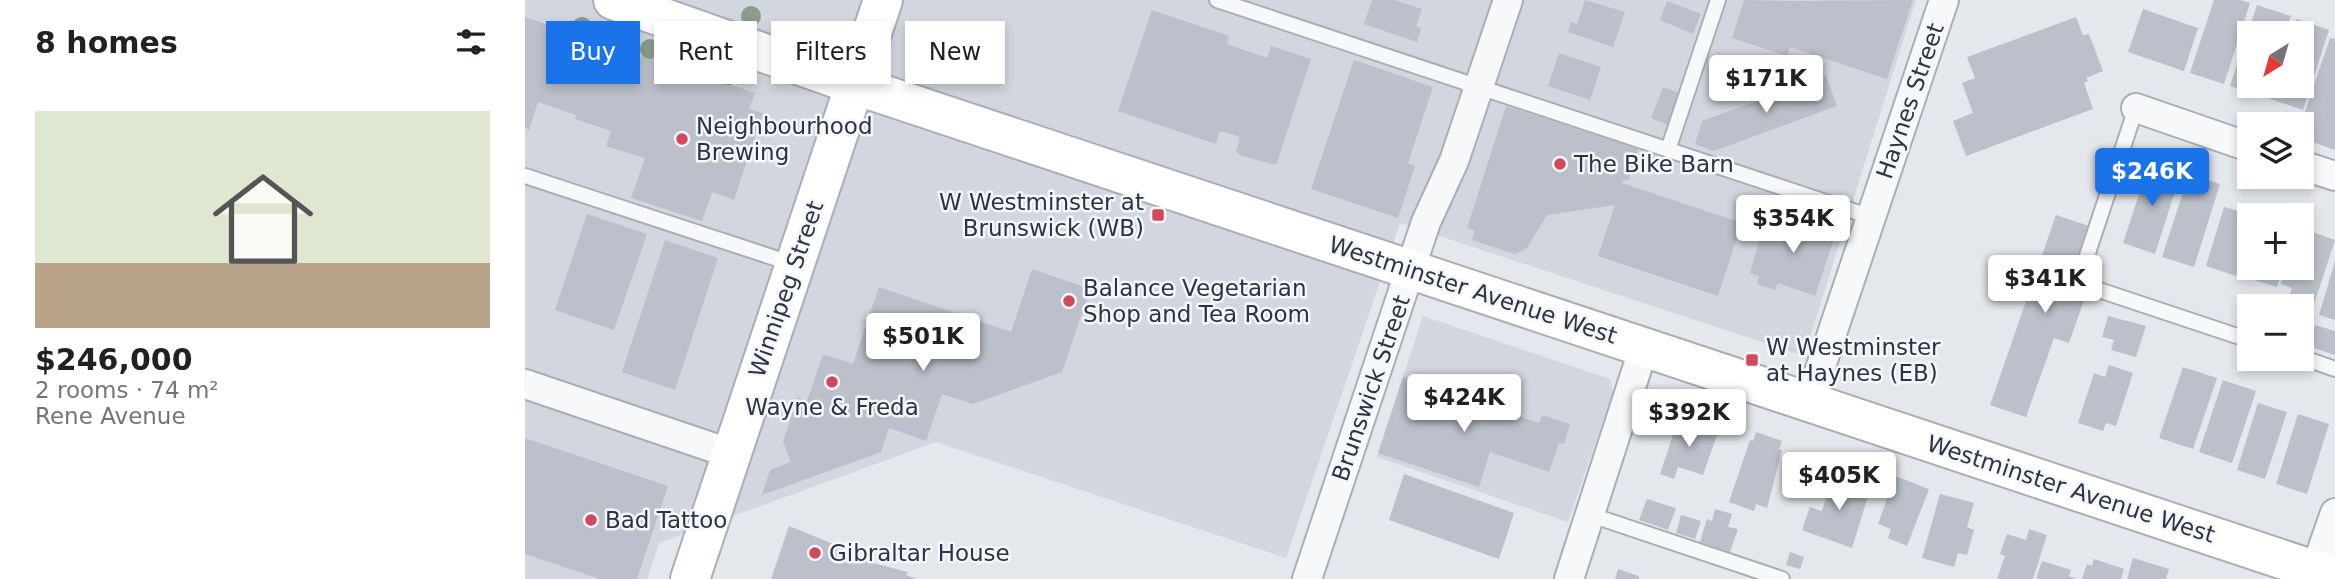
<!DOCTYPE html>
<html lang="en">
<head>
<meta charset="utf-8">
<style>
  body { margin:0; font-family:"DejaVu Sans",sans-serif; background:#f2f2f2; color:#202124; height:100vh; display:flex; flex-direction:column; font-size:26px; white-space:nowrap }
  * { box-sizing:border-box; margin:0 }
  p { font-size:23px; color:#757577 }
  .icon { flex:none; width:38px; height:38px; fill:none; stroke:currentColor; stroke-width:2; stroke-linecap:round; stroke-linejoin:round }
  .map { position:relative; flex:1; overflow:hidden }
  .sheet { display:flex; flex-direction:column; background:#fff; width:525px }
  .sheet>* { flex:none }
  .hud { position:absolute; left:21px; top:21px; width:665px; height:63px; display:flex; gap:14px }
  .needle { width:46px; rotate:217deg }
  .tools { position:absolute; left:1712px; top:21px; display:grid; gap:14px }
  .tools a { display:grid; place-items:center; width:77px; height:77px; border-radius:0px; background:#fff; box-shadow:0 4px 10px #0003; font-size:35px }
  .price { position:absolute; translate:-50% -60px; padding:0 16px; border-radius:7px; background:#fff; color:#222; font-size:23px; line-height:46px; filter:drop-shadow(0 2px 4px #0008) }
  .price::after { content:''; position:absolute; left:50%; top:42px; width:21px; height:16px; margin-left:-10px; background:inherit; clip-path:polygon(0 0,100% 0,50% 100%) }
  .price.current { background:#1a73e8; color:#fff }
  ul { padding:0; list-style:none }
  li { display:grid; align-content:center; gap:14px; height:371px; padding:0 35px }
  li span { display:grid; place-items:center; height:217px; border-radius:0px; color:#555 }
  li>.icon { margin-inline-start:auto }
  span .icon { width:126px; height:126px; fill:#fffc; stroke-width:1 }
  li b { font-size:30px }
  h2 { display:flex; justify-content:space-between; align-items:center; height:84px; padding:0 35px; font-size:30px }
  .chip { padding:0 24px; border-radius:0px; background:#fff; box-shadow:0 4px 10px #0003; font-size:24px; line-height:63px }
  .chip.current { background:#1a73e8; color:#fff }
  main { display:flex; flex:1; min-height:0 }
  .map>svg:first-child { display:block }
</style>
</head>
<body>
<main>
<section class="sheet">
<h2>8 homes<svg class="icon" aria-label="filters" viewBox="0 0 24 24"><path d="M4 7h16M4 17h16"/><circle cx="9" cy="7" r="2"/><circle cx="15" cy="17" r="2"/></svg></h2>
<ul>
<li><span style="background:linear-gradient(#dfe7d0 70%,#b9a48a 0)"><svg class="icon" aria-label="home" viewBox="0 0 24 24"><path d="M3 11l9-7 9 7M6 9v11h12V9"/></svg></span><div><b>$246,000</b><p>2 rooms · 74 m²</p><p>Rene Avenue</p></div></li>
</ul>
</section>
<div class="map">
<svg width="1810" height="579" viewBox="0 0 1810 579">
  <rect width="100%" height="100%" fill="#e4e7ec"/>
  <path fill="#d2d6de" d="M0,0h1391l-112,356 -404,-133 -114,335 -350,-116 -277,101 -12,36h-122z
    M898,316l187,63 3,13 -45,130 -191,-65z"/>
  <path fill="#bbc0ca" d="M847,0h22l28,9 -6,17 5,2 -4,14 -53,-18z
    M1060,0l40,12 -12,35 -45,-15 3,-10 6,2z
    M1219,0l49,1 120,-1 -26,79 -97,-32 -3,9 -55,-18z
    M1689,0h26l10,3 -26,81 -34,-11z
    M1142,1l34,13 -8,20 -33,-14z
    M1732,5l34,11 -6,17h-36v53h18l-4,12 -33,-12z
    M1618,9l55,19 -14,43 -56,-19z
    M627,10l77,26 -2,8 40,14 4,-12 40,13 -35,106 -34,-9 -6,-4 4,-15 -20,-6 -4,13 -98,-33z
    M0,17l230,76 -6,16 14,4 -29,87 -22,-8 -10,29 -71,-23 14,-40 -39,-12 5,-15 -36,-12 1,-4 -38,-13 -9,28 -4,-2z
    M1551,17l7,18 6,-1 14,37 -17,7 2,3 -4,2 9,26 -127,47 -13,-35 20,-8 -11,-30 13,-5 -8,-21z
    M1772,19l32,11 -26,80 -33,-11 4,-13h27v-53h-9z
    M1805,38l5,1v111l-34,-12v-14z
    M1034,53l42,14 -11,33 -42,-14z
    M829,60l79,27 -25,76 7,3 -17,52 -87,-29z
    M1301,76l11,30 -123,45 -19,-7 7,-23z
    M1138,87l19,7 -12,32 -19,-8z
    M981,106l132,43 -10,32 -5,-1 -1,3 120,40 -24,73 -120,-40 17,-51 -68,10 -20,33 -12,6 -43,-14 3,-9 -8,-3z
    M1625,161l31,11 -26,82 -32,-11z
    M1664,174l31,10 -26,83 -32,-10z
    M1699,207l25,7v23l-13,39 -30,-10z
    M62,214l60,20 -33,96 -59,-20z
    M1531,215l39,13 -23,68 12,4 -15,43 -15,-5 -28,79 -36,-12z
    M1275,218l37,12 -22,66 -37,-13 -3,7 -18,-6 2,-8 -9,-3 12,-42z
    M1776,228l34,12 -33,101 -1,-35h-15l6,-18 -11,-4 6,-16h14z
    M140,240l53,18 -43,132 -53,-18z
    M1723,254l1,14h34l-6,19 -36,-11z
    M1810,261v59l-16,-5z
    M507,269l58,20 -28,83 -89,32 -31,-10 -16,47 -37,-13 -8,24 -119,43 8,-25 21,-8 -8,-21 15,-44 9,4 16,-47 30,10 26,-77 132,45z
    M1583,316l38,10 -10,31 -25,-7 3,-10 -12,-3z
    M1790,325l20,6v24l-27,-9z
    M1584,365l24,8 -17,53 -10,-3 -3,8 -25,-8 16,-50 11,4z
    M1658,367l34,11 -24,71 -34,-11z
    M878,377l136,46 3,-8 28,9 -6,20 -5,-1 -10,29 -59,-20 -11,35 -101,-34z
    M1698,380l33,11 -24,72 -33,-11z
    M1733,403l29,9 -22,67 -28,-9z
    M1773,414l31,10 -22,70 -31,-10z
    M1154,417l32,11 -1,5 7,2 -14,40 -25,-8 -4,12 -14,-5z
    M1231,432l26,9 -3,8 3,1 -15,58 -11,-4 -2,7 -25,-9 21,-62 3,1z
    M0,438l143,48 -31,93h-37l-75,-25z
    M879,474l110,39 -15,46 -110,-39z
    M1320,475l16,5v7l9,3 -18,58 -50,-18 8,-23 12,4 10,-33 11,3z
    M1370,476l34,13 -22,57 -19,-8 3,-9 -13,-5z
    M1415,494l34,9 -7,24 7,3 -7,25 -9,-2 -4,14 -32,-9z
    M1122,499l29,9 -8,22 -29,-10z
    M1190,509l17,5 -4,13 10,2 -8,23 -30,-10 7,-23 5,2z
    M1156,515l20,6 -6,18 -19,-6z
    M264,526l54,22 -1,2 16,6 -1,3 51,13 -2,3 11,4h-146z
    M1504,529l18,6 -14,44h-36l8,-23 -5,-2 7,-20 19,6z
    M1265,552l14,5 -4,12 -14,-4z
    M1608,558l36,11 -3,10h-39z
    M1569,559l30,10 -3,10h-39l5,-15 5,2z
    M1517,561l29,9 -2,6 8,3h-41z
    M1093,569l21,7v3h-24z"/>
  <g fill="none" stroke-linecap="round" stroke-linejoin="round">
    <defs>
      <path id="lane" d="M692,0l654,217
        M1611,108l-58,175 171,57
        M1143,150l50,-150
        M0,176l268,88
        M1776,357l34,12
        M1066,515l191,64"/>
      <path id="street" d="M1611,108l113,39
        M1776,165l34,11
        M0,384l207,70
        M1284,402l135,-402
        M1790,570l20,-57
        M782,579l119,-357 28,-61 54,-161
        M1044,579l75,-232"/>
      <path id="secondary" d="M88,0l242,85 1480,492
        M165,579l193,-579"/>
    </defs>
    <use href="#lane" stroke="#a9aeb7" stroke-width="18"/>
    <use href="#street" stroke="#a9aeb7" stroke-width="32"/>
    <use href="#secondary" stroke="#a9aeb7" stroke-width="42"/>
    <use href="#lane" stroke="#f7f8fa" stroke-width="14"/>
    <use href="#street" stroke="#f7f8fa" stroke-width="28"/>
    <use href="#secondary" stroke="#fff" stroke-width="38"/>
  </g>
  <g fill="#899d89">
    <circle cx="226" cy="16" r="10"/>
    <circle cx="57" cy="27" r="10"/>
    <circle cx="125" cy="49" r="10"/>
    <circle cx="204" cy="75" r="10"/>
  </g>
  <g fill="#d1495b" stroke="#f4f6f9" stroke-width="2.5">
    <circle cx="157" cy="139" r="7"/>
    <circle cx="1035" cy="164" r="7"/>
    <rect x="626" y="208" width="14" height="14" rx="3.5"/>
    <circle cx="544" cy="301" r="7"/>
    <rect x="1220" y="353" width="14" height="14" rx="3.5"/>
    <circle cx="307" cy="382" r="7"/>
    <circle cx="66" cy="520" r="7"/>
    <circle cx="290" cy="553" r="7"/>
  </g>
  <g text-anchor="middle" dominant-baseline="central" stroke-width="5" stroke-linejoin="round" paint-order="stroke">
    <g font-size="23" fill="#2b3445" stroke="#f4f6f9">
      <text transform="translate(1385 101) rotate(-71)">Haynes Street</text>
      <text transform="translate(261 289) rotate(-71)">Winnipeg Street</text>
      <text transform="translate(948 290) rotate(18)">Westminster Avenue West</text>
      <text transform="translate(846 388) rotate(-71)">Brunswick Street</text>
      <text transform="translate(1546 489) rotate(18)">Westminster Avenue West</text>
    </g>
    <g font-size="23" fill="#2b3445" stroke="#f4f6f9" text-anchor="start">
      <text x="171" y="126">Neighbourhood<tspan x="171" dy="26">Brewing</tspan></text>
      <text x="1049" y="164">The Bike Barn</text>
      <text x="619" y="202" text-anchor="end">W Westminster at<tspan x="619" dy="26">Brunswick (WB)</tspan></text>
      <text x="558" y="288">Balance Vegetarian<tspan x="558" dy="26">Shop and Tea Room</tspan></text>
      <text x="1241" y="347">W Westminster<tspan x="1241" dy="26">at Haynes (EB)</tspan></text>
      <text x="307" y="407" text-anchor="middle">Wayne &amp; Freda</text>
      <text x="80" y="520">Bad Tattoo</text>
      <text x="304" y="553">Gibraltar House</text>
    </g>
  </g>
</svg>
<div class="tools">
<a><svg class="needle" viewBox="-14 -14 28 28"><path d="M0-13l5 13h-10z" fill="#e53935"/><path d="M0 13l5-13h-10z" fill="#757577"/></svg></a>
<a><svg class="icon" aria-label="layers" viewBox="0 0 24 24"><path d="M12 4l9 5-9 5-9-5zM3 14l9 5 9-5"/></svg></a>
<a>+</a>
<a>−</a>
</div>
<b class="price" style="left:1241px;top:115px">$171K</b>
<b class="price current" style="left:1627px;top:208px">$246K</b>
<b class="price" style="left:1268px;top:255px">$354K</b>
<b class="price" style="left:1520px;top:315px">$341K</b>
<b class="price" style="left:398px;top:373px">$501K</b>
<b class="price" style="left:939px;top:434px">$424K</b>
<b class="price" style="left:1164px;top:449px">$392K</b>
<b class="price" style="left:1314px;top:512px">$405K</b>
<div class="hud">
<a class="chip current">Buy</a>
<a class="chip">Rent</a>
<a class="chip">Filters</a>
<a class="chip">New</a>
</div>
</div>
</main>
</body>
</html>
